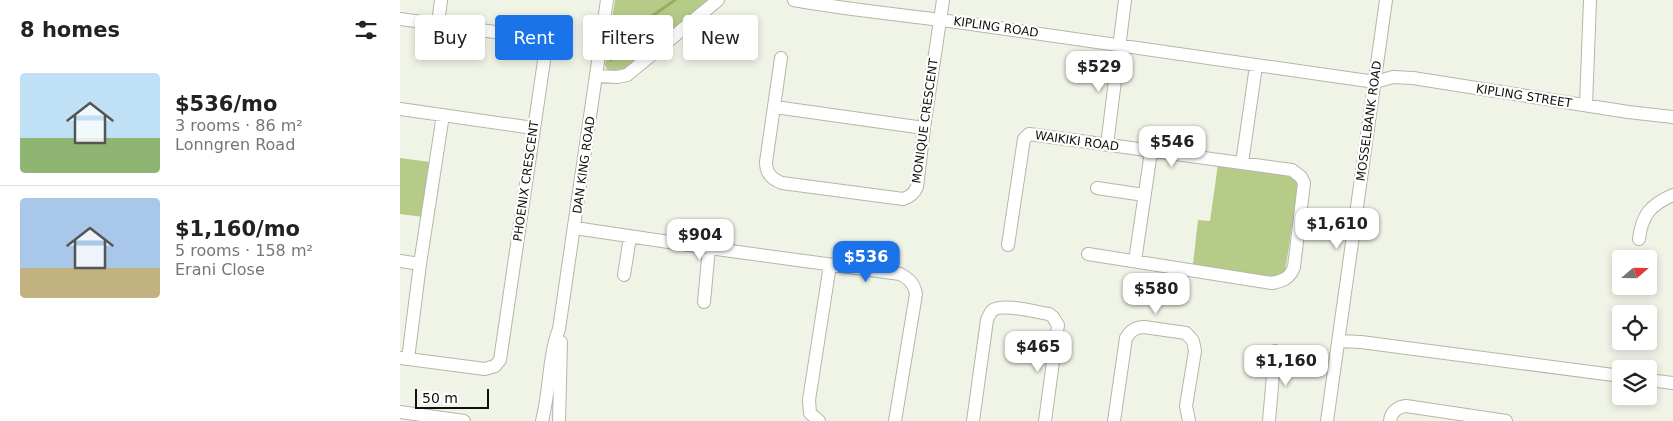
<!DOCTYPE html>
<html lang="en">
<head>
<meta charset="utf-8">
<style>
  body { margin:0; font-family:"DejaVu Sans",sans-serif; background:#f2f2f2; color:#222; height:100vh; display:flex; flex-direction:column; font-size:19px; white-space:nowrap }
  * { box-sizing:border-box; margin:0 }
  p { font-size:16px; color:#767676 }
  .icon { flex:none; width:28px; height:28px; fill:none; stroke:currentColor; stroke-width:2; stroke-linecap:round; stroke-linejoin:round }
  .map { position:relative; flex:1; overflow:hidden }
  .panel { display:flex; flex-direction:column; background:#fff; width:400px }
  .panel>* { flex:none }
  .hud { position:absolute; left:15px; top:15px; width:475px; height:45px; display:flex; gap:10px }
  .needle { width:32px; rotate:70deg }
  .controls { position:absolute; left:1212px; top:250px; display:grid; gap:10px }
  .controls a { display:grid; place-items:center; width:45px; height:45px; border-radius:5px; background:#fff; box-shadow:0 2px 8px #0003; font-size:25px }
  .scale { position:absolute; left:15px; bottom:12px; width:74px; box-sizing:border-box; padding-left:5px; border:2px solid #0e100b; border-top:0; font-size:14px; line-height:18px; white-space:nowrap; color:#0e100b; -webkit-text-stroke:4px #fff; paint-order:stroke }
  .price { position:absolute; translate:-50% -42px; padding:0 11px; border-radius:10px; background:#fff; color:#222; font-size:16px; line-height:32px; filter:drop-shadow(0 1px 2px #0008) }
  .price::after { content:''; position:absolute; left:50%; top:30px; width:15px; height:11px; margin-left:-8px; background:inherit; clip-path:polygon(0 0,100% 0,50% 100%) }
  .price.active { background:#1a73e8; color:#fff }
  ul { padding:0; list-style:none }
  li { display:flex; align-items:center; gap:15px; height:125px; padding:0 20px }
  li+li { border-top:1px solid #e0e0e0 }
  li span { display:grid; place-items:center; flex:none; width:140px; height:100px; border-radius:5px; color:#555 }
  li>.icon { margin-inline-start:auto }
  span .icon { width:60px; height:60px; fill:#fffc; stroke-width:1 }
  li b { font-size:21px }
  h2 { display:flex; justify-content:space-between; align-items:center; height:60px; padding:0 20px; font-size:21px }
  .chip { padding:0 18px; border-radius:5px; background:#fff; box-shadow:0 2px 8px #0003; font-size:18px; line-height:45px }
  .chip.active { background:#1a73e8; color:#fff }
  main { display:flex; flex:1; min-height:0 }
  .map>svg:first-child { display:block }
</style>
</head>
<body>
<main>
<section class="panel">
<h2>8 homes<svg class="icon" aria-label="filters" viewBox="0 0 24 24"><path d="M4 7h16M4 17h16"/><circle cx="9" cy="7" r="2"/><circle cx="15" cy="17" r="2"/></svg></h2>
<ul>
<li><span style="background:linear-gradient(#bfe0f5 65%,#8fb573 0)"><svg class="icon" aria-label="home" viewBox="0 0 24 24"><path d="M3 11l9-7 9 7M6 9v11h12V9"/></svg></span><div><b>$536/mo</b><p>3 rooms · 86 m²</p><p>Lonngren Road</p></div></li>
<li><span style="background:linear-gradient(#a9c7e8 70%,#c2b280 0)"><svg class="icon" aria-label="home" viewBox="0 0 24 24"><path d="M3 11l9-7 9 7M6 9v11h12V9"/></svg></span><div><b>$1,160/mo</b><p>5 rooms · 158 m²</p><p>Erani Close</p></div></li>
</ul>
</section>
<div class="map">
<svg width="1273" height="421" viewBox="0 0 1273 421">
  <rect width="100%" height="100%" fill="#f0f4e7"/>
  <path fill="#b7cb89" d="M215,0h95l-84,68 -14,4 -5,-3 -2,-4z
    M0,158l30,4 -7,55 -23,-3z
    M818,164l70,10 10,8v7l-13,83 -11,6 -81,-14 5,-44 12,1z"/>
  <g fill="none" stroke-linecap="round" stroke-linejoin="round">
    <path stroke="#98af59" stroke-width="3" d="M211,60l7,-19 14,-14 23,-13 20,-14"/>
    <defs>
      <path id="minor" d="M394,0c61,11 123,16 184,25 132,19 264,39 397,57l18,-5 20,1 215,34 45,5
        M0,19l131,18c12,4 13,12 13,24l-44,299 -5,6 -10,3 -85,-11
        M38,24l3,-24
        M381,58l-15,104c0,12 6,17 16,21l121,16c7,-2 11,-5 14,-12l7,-59 19,-128
        M197,76l20,1 10,-2 91,-75
        M1186,105l4,-105
        M375,107l149,21
        M0,109l133,19
        M707,145l18,-145
        M842,163l14,-97
        M697,188l47,7
        M175,228l134,20 191,26c9,5 14,9 16,20l-21,127
        M1239,239c3,-24 11,-34 34,-44
        M608,245l16,-106 5,-5 263,36 9,7 3,6 -10,84c-4,11 -11,14 -22,16l-184,-29
        M0,261l20,3
        M735,261l16,-109
        M224,275l6,-38
        M304,302l5,-54
        M939,341l22,1 260,34
        M8,359l12,-95 23,-149
        M1249,380l24,3
        M0,412l64,9
        M142,421c8,-30 6,-63 17,-92l48,-329
        M159,421l2,-79
        M419,421l-9,-8 -1,-13 21,-135
        M573,421l14,-101c2,-4 3,-8 6,-10 10,-7 43,2 56,4l4,3 5,8 -13,96
        M714,421l12,-83c4,-7 10,-11 18,-11l42,6 7,8 2,10 -9,55 3,15
        M869,421l6,-70
        M927,421l59,-421
        M990,421c1,-9 7,-14 16,-15l100,15"/>
    </defs>
    <use href="#minor" stroke="#b3b7ab" stroke-width="14"/>
    <use href="#minor" stroke="#fff" stroke-width="12"/>
  </g>
  <g text-anchor="middle" dominant-baseline="central" stroke-width="4.5" stroke-linejoin="round" paint-order="stroke">
    <g font-size="12" fill="#0e100b" stroke="#fff">
      <text transform="translate(596 27) rotate(8)">KIPLING ROAD</text>
      <text transform="translate(1124 96) rotate(9)">KIPLING STREET</text>
      <text transform="translate(525 121) rotate(-82)">MONIQUE CRESCENT</text>
      <text transform="translate(969 121) rotate(-82)">MOSSELBANK ROAD</text>
      <text transform="translate(677 141) rotate(8)">WAIKIKI ROAD</text>
      <text transform="translate(184 165) rotate(-82)">DAN KING ROAD</text>
      <text transform="translate(126 181) rotate(-82)">PHOENIX CRESCENT</text>
    </g>
  </g>
</svg>
<div class="controls">
<a><svg class="needle" viewBox="-14 -14 28 28"><path d="M0-13l5 13h-10z" fill="#e53935"/><path d="M0 13l5-13h-10z" fill="#767676"/></svg></a>
<a><svg class="icon" aria-label="locate" viewBox="0 0 24 24"><circle cx="12" cy="12" r="6"/><path d="M12 2v4M12 18v4M2 12h4M18 12h4"/></svg></a>
<a><svg class="icon" aria-label="layers" viewBox="0 0 24 24"><path d="M12 4l9 5-9 5-9-5zM3 14l9 5 9-5"/></svg></a>
</div>
<div class="scale">50 m</div>
<b class="price" style="left:699px;top:93px">$529</b>
<b class="price" style="left:772px;top:168px">$546</b>
<b class="price" style="left:937px;top:250px">$1,610</b>
<b class="price" style="left:300px;top:261px">$904</b>
<b class="price active" style="left:466px;top:283px">$536</b>
<b class="price" style="left:756px;top:315px">$580</b>
<b class="price" style="left:638px;top:373px">$465</b>
<b class="price" style="left:886px;top:387px">$1,160</b>
<div class="hud">
<a class="chip">Buy</a>
<a class="chip active">Rent</a>
<a class="chip">Filters</a>
<a class="chip">New</a>
</div>
</div>
</main>
</body>
</html>
